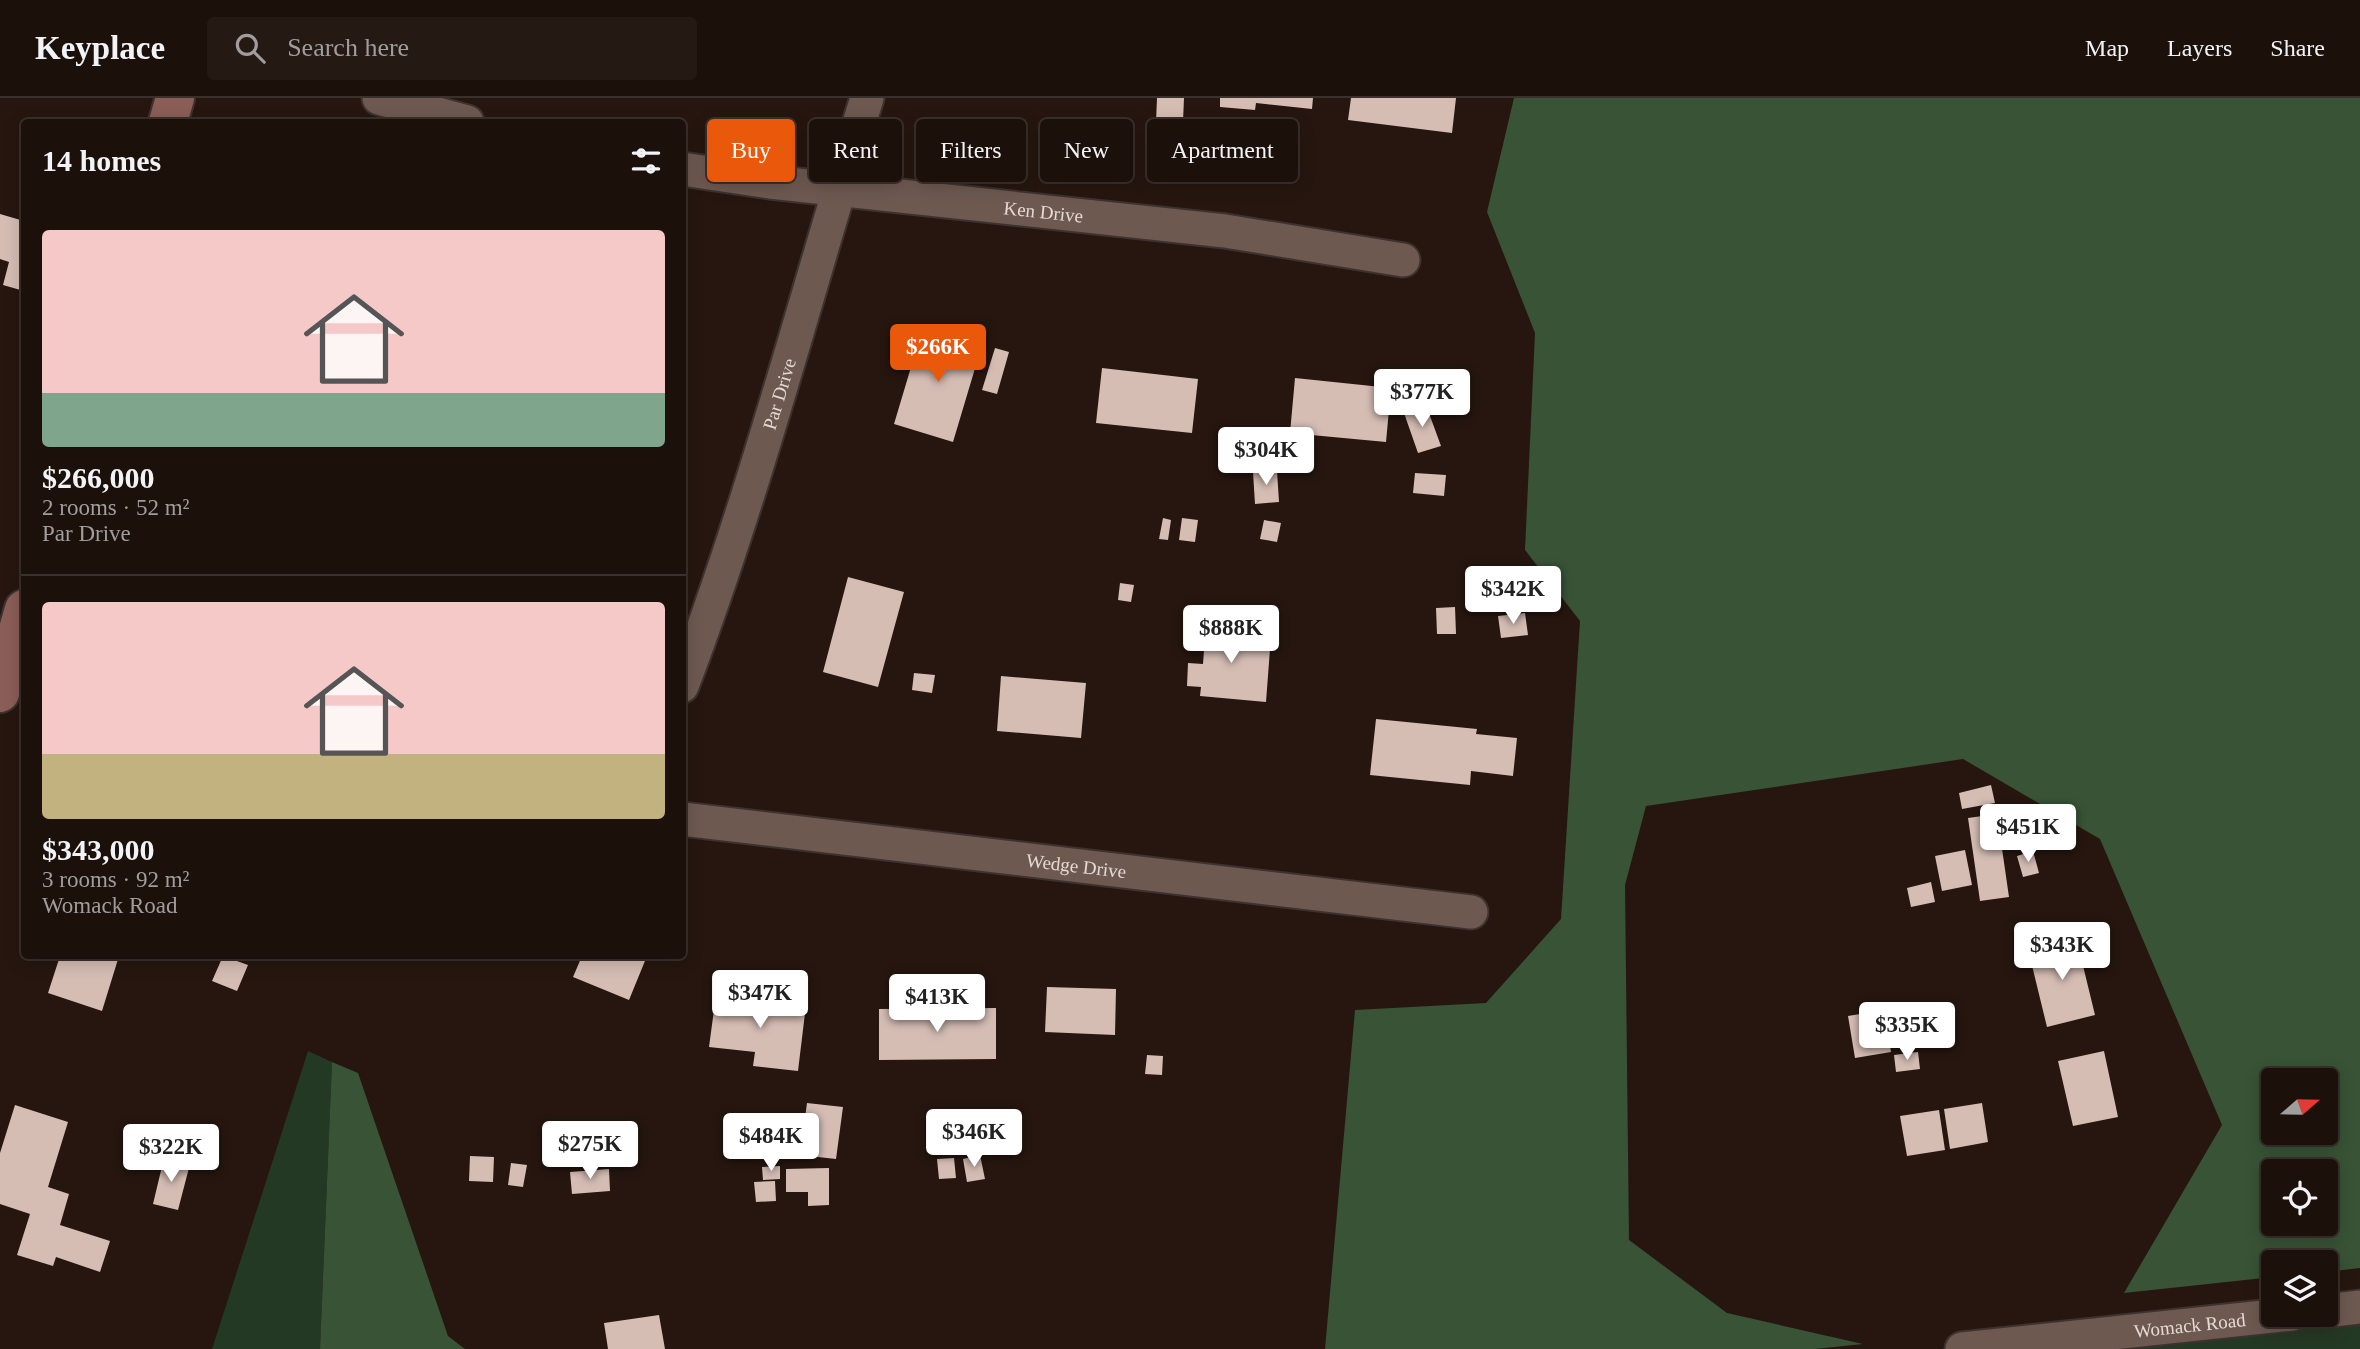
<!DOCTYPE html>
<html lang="en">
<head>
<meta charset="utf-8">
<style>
  body { margin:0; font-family:Georgia,serif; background:#251914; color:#f1f3f6; height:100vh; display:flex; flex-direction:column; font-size:26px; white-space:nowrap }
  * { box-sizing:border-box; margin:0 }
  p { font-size:23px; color:#a09d9d }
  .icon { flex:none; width:38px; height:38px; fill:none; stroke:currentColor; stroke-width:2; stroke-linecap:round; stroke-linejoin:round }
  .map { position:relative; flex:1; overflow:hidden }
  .details { position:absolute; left:21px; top:21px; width:665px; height:840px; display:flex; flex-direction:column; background:#1c100b; border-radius:7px; box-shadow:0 4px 18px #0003,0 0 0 2px #3a302c }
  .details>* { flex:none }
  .banner { position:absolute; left:707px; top:21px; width:665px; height:63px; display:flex; gap:14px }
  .needle { width:46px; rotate:70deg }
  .tools { position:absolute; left:2261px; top:970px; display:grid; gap:14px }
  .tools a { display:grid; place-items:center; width:77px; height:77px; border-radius:7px; background:#1c100b; box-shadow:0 4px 18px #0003,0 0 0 2px #3a302c; font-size:35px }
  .price { position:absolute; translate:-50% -60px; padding:0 16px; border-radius:7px; background:#fff; color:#222; font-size:23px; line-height:46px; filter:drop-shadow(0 2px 4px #0008) }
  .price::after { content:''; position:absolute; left:50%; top:42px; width:21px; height:16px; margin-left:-10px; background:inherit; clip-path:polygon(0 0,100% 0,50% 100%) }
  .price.selected { background:#ea580c; color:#fff }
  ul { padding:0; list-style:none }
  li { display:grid; align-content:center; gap:14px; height:371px; padding:0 21px }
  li+li { border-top:2px solid #3a302c }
  li span { display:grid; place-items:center; height:217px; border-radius:7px; color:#555 }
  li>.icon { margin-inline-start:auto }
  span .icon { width:126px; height:126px; fill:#fffc; stroke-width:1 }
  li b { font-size:30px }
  h2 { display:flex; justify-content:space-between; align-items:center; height:84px; padding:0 21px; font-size:30px }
  .tag { padding:0 24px; border-radius:7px; background:#1c100b; box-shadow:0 4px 18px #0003,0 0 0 2px #3a302c; font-size:24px; line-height:63px }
  .tag.selected { background:#ea580c; color:#fff }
  header { display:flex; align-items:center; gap:42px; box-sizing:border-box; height:98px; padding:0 35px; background:#1c100b; border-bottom:2px solid #3a302c }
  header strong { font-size:33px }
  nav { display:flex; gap:38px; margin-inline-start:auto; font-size:24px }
  .search { width:490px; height:63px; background:#251914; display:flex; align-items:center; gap:18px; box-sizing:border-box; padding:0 24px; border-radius:7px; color:#a09d9d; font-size:26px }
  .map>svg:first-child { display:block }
</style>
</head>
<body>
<header>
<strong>Keyplace</strong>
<div class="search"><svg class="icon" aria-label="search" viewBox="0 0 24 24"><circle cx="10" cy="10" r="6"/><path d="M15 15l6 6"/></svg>Search here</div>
<nav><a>Map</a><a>Layers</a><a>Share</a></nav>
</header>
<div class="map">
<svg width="2360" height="1251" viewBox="0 0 2360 1251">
  <rect width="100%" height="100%" fill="#26160f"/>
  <path fill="#243923" d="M308,953l24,11 -12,287h-108z
    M2360,1208v43h-397l323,-35h40z"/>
  <path fill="#385336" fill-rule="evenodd" d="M1514,0h846v1170l-34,4v-10h-53v15l-149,16 98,-168 -122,-286 -137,-80 -317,47 -21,79 4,355 98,73 136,31 -48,5h-490l30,-339 131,-7 75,-84 19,-298 -55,-71 10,-217 -48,-121zM2273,982h53v52h-53zM2273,1073h53v52h-53z
    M332,964l26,11 90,263 17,13h-145z"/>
  <path fill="#d5bdb4" d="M1157,0h27l-1,24h-27z
    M1220,0h93l-1,11 -56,-6 -1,7 -35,-3z
    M1351,0h105l-4,35 -104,-13z
    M1057,26l40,3 -2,40 -40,-3z
    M0,116l24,7v70l-21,-6 6,-23 -9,-3z
    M923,229l59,18 -29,97 -59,-18z
    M995,250l14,4 -12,42 -15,-4z
    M1102,270l96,11 -6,54 -96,-10z
    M1295,280l96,10 -5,54 -96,-9z
    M1426,307l15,41 -23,7 -14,-40z
    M1277,373l2,31 -24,2 -2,-32z
    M1415,375l31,2 -2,21 -31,-3z
    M1163,420l8,2 -3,20 -9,-1z
    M1182,420l16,2 -3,22 -16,-2z
    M1264,422l17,3 -4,19 -17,-3z
    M848,479l56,15 -26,95 -55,-15z
    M1120,485l14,2 -3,17 -13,-2z
    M1455,509l1,27h-19l-1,-26z
    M1525,515l3,22 -27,3 -3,-22z
    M1206,524l44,3 -2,22 22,2 -4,53 -66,-6 1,-9 -14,-1 1,-23 15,1z
    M914,575l21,2 -3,18 -20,-3z
    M1001,578l85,7 -5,55 -84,-7z
    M1376,621l101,10 -1,5 41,4 -4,38 -42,-5 -1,14 -100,-10z
    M1991,687l4,18 -33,6 -3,-16z
    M1997,716l12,83 -29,4 -12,-83z
    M1965,752l7,35 -30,6 -7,-35z
    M2033,753l6,22 -16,4 -6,-21z
    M1931,784l4,20 -24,5 -4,-19z
    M2076,839l19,78 -48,12 -19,-78z
    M60,858h59l-17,55 -54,-18z
    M223,858l25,9 -11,26 -25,-10z
    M582,858h65l-18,44 -56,-23z
    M1047,889l69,2 -1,46 -70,-3z
    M716,897l90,10 -8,66 -45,-5 2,-14 -46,-5z
    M996,910v51l-117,1v-51z
    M1884,912l7,42 -36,6 -7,-42z
    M2104,953l14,66 -45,9 -15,-65z
    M1918,954l2,17 -24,3 -2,-17z
    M1147,957l16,1 -1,19 -17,-1z
    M807,1005l36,4 -7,52 -36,-4z
    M1982,1005l6,39 -38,7 -6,-40z
    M15,1007l53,17 -20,65 21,7 -9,31 50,16 -10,31 -44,-15 -3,9 -36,-11 13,-41 -30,-10v-51z
    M1939,1012l6,40 -38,6 -7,-40z
    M980,1057l5,24 -18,3 -4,-23z
    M470,1058l24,1 -1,25 -24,-1z
    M164,1060l26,6 -12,46 -25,-6z
    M954,1060l2,20 -17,1 -2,-20z
    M511,1065l16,2 -4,22 -15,-2z
    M780,1068v13l-17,1 -1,-13z
    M829,1070v37l-21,1v-14h-22v-23z
    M609,1071l1,22 -38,3 -2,-22z
    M775,1083l1,20 -20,1 -2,-20z
    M659,1217l6,34h-57l-4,-26z"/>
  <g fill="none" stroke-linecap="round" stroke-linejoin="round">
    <defs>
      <g id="street">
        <path d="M379,0l88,24"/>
        <path id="s1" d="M682,71l88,13 455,49 178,29"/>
        <path id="s2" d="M682,588c73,-192 124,-392 185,-588"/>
        <path id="s3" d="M682,721l789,93"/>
        <path d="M2326,1213l34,-4"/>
        <path id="s4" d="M1962,1251l330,-35"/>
      </g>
      <path id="secondary" d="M168,24l7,-24
        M0,595l24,-84"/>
    </defs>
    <use href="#street" stroke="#3d322f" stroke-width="37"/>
    <use href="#secondary" stroke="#3d322f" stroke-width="42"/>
    <use href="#street" stroke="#6d5950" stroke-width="33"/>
    <use href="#secondary" stroke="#8b5d57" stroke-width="38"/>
  </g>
  <g text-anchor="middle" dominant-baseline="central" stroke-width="7" stroke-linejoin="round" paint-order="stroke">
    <g font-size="19" fill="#e5d9d4" stroke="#0a0403">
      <text stroke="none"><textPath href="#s1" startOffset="364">Ken Drive</textPath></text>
      <text stroke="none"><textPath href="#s2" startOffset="308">Par Drive</textPath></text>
      <text stroke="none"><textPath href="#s3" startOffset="397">Wedge Drive</textPath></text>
      <text stroke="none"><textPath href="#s4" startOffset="229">Womack Road</textPath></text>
    </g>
  </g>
</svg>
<div class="tools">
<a><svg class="needle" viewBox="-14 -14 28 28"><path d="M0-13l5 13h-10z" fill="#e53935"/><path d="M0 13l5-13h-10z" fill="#a09d9d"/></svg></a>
<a><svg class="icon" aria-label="locate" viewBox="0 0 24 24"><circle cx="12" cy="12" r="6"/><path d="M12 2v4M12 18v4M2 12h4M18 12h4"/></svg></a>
<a><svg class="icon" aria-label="layers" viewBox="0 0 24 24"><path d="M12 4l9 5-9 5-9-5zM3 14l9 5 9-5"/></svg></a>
</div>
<b class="price selected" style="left:938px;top:286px">$266K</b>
<b class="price" style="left:1422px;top:331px">$377K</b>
<b class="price" style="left:1266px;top:389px">$304K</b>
<b class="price" style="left:1513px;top:528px">$342K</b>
<b class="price" style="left:1231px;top:567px">$888K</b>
<b class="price" style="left:2028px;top:766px">$451K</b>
<b class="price" style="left:2062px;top:884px">$343K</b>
<b class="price" style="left:760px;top:932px">$347K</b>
<b class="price" style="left:937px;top:936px">$413K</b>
<b class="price" style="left:1907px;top:964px">$335K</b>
<b class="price" style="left:974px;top:1071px">$346K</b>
<b class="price" style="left:771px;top:1075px">$484K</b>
<b class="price" style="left:590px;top:1083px">$275K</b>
<b class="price" style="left:171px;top:1086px">$322K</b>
<div class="banner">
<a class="tag selected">Buy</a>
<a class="tag">Rent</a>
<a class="tag">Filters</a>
<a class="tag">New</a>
<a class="tag">Apartment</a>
</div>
<section class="details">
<h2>14 homes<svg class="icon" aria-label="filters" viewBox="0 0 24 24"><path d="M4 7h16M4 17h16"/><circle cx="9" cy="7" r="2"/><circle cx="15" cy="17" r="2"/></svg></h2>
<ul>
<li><span style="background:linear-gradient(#f6c9c9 75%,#7fa58c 0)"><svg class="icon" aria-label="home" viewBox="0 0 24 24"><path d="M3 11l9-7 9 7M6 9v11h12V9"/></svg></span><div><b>$266,000</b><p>2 rooms · 52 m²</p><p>Par Drive</p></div></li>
<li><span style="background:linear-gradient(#f6c9c9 70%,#c2b280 0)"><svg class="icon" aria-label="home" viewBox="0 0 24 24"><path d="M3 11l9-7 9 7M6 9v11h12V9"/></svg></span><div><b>$343,000</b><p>3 rooms · 92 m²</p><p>Womack Road</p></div></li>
</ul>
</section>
</div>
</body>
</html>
